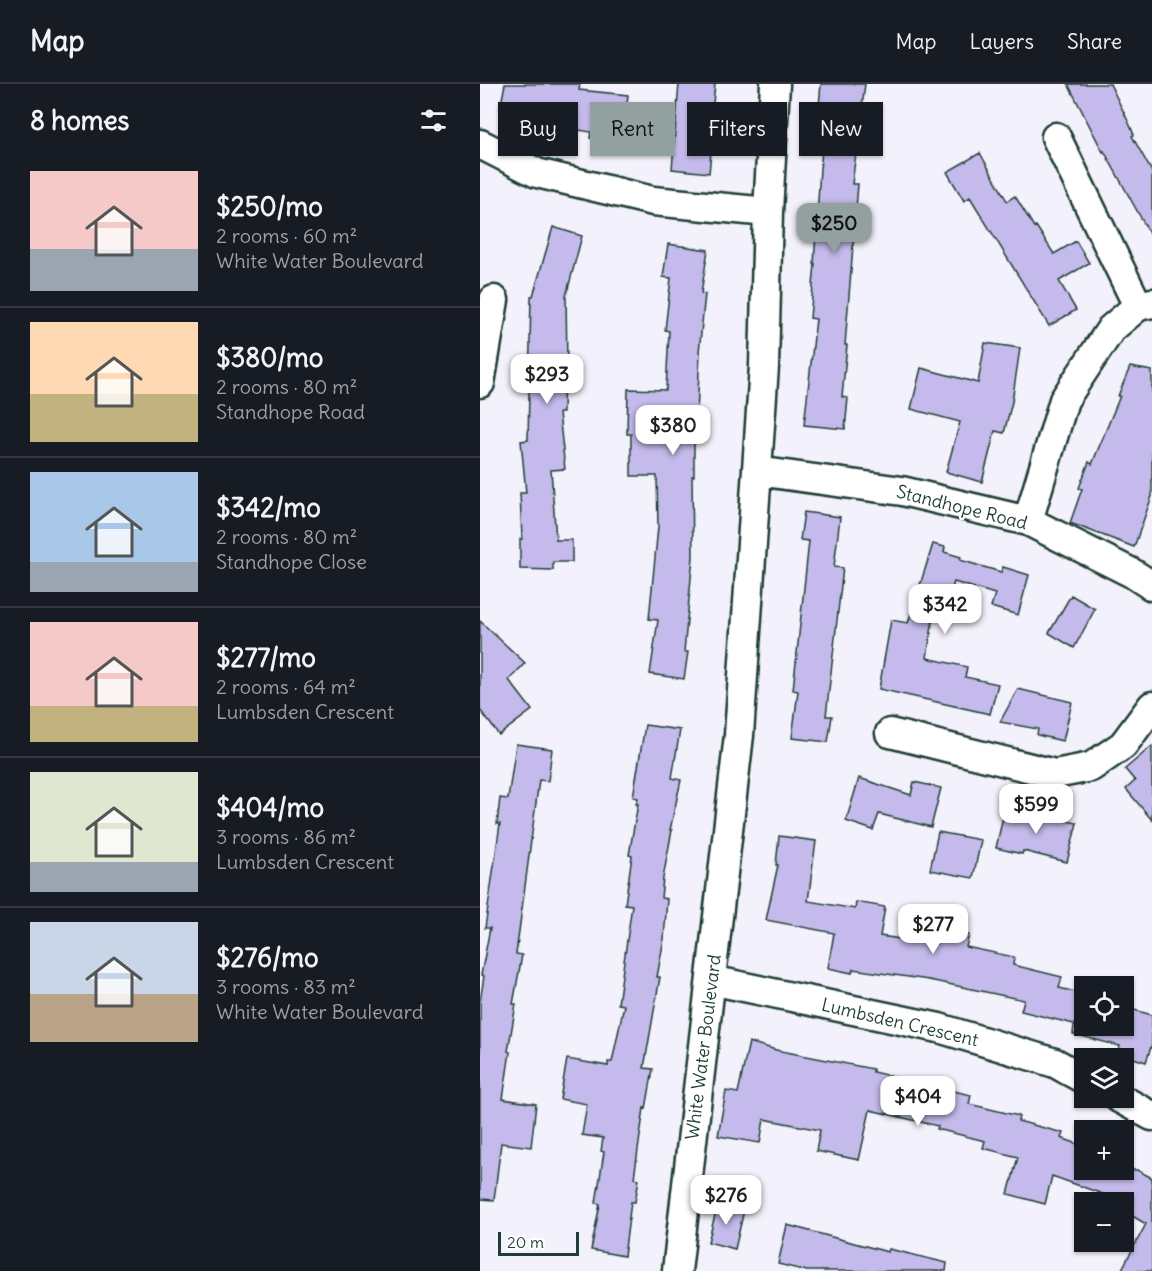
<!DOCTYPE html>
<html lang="en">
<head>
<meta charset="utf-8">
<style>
  body { margin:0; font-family:Delius,sans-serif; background:#242831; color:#f1f3f6; height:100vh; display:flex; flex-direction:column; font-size:22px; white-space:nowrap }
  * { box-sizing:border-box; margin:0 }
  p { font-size:20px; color:#9ea1a6 }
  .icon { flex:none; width:33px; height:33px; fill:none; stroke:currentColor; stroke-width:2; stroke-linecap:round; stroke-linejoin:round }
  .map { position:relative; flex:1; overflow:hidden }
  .side { display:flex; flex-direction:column; background:#171b24; width:480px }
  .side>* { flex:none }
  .top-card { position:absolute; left:18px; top:18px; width:564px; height:54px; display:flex; gap:12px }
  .fabs { position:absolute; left:594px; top:892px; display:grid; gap:12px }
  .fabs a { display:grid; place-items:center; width:60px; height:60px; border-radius:0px; background:#171b24; box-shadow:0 2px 4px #0004; font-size:30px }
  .scale { position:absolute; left:18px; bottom:15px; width:81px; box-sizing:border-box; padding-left:6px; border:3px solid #1f3d34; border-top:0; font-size:16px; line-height:21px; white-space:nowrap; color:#1f3d34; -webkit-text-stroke:4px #fff; paint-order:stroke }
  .price { position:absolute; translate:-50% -51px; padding:0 14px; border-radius:12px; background:#fff; color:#222; font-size:20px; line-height:39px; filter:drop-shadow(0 2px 3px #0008) }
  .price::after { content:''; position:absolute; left:50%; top:36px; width:18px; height:14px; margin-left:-9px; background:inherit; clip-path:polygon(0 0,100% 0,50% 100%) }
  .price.current { background:#92a19f; color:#111 }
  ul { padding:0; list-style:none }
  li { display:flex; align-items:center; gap:18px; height:150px; padding:0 30px }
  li+li { border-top:2px solid #363941 }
  li span { display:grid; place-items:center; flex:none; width:168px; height:120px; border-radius:0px; color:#555 }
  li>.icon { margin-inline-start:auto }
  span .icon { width:72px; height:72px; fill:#fffc; stroke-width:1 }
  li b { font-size:26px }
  h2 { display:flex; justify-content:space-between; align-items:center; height:72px; padding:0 30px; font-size:26px }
  .pill { padding:0 21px; border-radius:0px; background:#171b24; box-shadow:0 2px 4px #0004; font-size:21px; line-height:54px }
  .pill.current { background:#92a19f; color:#111 }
  header { display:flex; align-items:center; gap:36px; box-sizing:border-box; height:84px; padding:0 30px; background:#171b24; border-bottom:2px solid #363941 }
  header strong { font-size:28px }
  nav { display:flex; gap:33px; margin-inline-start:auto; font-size:21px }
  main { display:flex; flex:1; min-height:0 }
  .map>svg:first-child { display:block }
</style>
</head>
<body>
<header>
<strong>Map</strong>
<nav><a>Map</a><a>Layers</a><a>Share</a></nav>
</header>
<main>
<section class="side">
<h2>8 homes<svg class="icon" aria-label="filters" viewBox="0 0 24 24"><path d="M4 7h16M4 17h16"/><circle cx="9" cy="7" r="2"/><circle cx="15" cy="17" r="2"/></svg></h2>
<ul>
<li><span style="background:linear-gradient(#f6c9c9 65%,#9aa5b1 0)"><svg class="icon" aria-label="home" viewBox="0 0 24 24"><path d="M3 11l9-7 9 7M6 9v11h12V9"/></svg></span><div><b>$250/mo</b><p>2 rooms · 60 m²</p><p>White Water Boulevard</p></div></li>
<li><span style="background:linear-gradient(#ffd9b3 60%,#c2b280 0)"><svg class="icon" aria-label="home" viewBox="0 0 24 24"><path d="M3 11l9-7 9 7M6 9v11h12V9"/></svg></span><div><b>$380/mo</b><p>2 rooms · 80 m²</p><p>Standhope Road</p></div></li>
<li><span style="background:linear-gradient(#a9c7e8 75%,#9aa5b1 0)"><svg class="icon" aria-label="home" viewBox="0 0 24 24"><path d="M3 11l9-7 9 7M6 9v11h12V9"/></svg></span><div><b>$342/mo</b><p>2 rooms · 80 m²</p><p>Standhope Close</p></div></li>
<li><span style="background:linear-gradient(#f6c9c9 70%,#c2b280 0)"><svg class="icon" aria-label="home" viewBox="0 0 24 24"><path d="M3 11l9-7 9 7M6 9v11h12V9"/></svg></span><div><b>$277/mo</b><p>2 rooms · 64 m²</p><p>Lumbsden Crescent</p></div></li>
<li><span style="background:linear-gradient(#dfe7d0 75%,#9aa5b1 0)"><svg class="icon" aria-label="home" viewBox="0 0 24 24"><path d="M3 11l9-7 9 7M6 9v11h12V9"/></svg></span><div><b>$404/mo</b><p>3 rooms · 86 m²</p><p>Lumbsden Crescent</p></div></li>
<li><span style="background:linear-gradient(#c9d6e8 60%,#b9a48a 0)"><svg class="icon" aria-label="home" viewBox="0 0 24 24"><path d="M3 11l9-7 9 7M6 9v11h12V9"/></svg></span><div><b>$276/mo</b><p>3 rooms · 83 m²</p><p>White Water Boulevard</p></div></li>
</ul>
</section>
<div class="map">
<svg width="672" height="1187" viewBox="0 0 672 1187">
  <rect width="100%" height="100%" fill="#f3f1fb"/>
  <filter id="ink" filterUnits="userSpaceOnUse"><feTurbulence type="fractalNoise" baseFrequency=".0167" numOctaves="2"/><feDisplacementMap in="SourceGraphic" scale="12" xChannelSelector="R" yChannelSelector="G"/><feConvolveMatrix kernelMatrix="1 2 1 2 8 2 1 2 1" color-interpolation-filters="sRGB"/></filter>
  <g filter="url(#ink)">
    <path fill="#c4baeb" stroke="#1f3d34" stroke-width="1.5" d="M25,0h75l-1,6 49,5 -5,46 -33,-3 1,-6 -47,-8 1,-6 -45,-9z
      M199,0h36l-6,58h3l-3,31 -37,-4z
      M341,0h44l-13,100h6l-13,161h2l-5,52 6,1 -3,31 -41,-4 12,-106 -6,-1 5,-54h-1l6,-95 7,-62 -8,-1z
      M588,0h42l19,39 5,12 -2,1 20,36v66l-48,-87 -1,1z
      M500,69l27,48 8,-5 19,31 2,-1 18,28 22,-13 13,22 -30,18 17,29 -27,16 -79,-129 -6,4 -17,-29z
      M73,143l29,9 -16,60 1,70h-3l-1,47h-4l6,56 -14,1 5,70h16v22h-19v8l-33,-1v-30h2l-2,-46h6l-5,-52 7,-1 3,-144h2z
      M188,160l40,6 -7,43 4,1 -6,58h1l-4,83h-2v41h-2l1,81 -9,95h4l-4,27 -34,-5 8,-54 -9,-1 9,-92 -1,-51h-26v-42h-4l1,-45 38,1 3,-59 -4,-1 6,-52 -8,-1z
      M505,259l35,5 -8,54 -8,31 -9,-2 -13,51 -36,-10 14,-50 -49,-13 10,-41 57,15z
      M650,283l22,4v125l-18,51 -64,-24 12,-34 -3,-1 10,-26 3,2 28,-68h-2z
      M324,428l36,5 -6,50 9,1 -17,148h6l-4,26 -36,-4 6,-47 -5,-1 16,-149 -9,-1z
      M453,460l12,3 -1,5 17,5 -1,3 41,12 2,-5 26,8 -11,40 -27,-8 4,-13 -41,-12 -5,15 -12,-4 -10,65 40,9 -2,10 33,7 -8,30 -111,-25 12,-69 17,3z
      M591,511l24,14 -21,39 -25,-15z
      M0,537l45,42 -16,17 23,30 -33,25 -19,-25z
      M538,605l54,13 -9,39 -26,-6 1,-6 -38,-7z
      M165,641l35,5 -8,48 9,2 -11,50h2l-9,48 -2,20 6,1 -3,40 -7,38h3l-16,91 9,1 -7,40 -2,-1 -10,70 5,1 -4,23h-4l-7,54 -33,-6 9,-46 -4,-1 8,-51 -3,-1 2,-13 -21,-3 5,-31 -27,-5 7,-40 41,7v-4h4l12,-57 -6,-1 14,-99 -7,-1 7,-48 -3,-1 9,-51h-2l2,-6 -5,-1z
      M36,660l36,5 -4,32 -9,-1 -23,174 6,1 -9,49h3l-8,47 2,1 -7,47 33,5 -5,43 -30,-4 -7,57 -14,-1v-197l4,-26 -3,-1 9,-47h-5l15,-104h-3l3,-26 8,1z
      M672,662v74l-26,-31 9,-8 -10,-12z
      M379,694l52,17 3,-13 27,6 -10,39 -52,-13 -6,16 -27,-9z
      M525,724l72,15 -10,39 -44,-11 -1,3 -26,-6z
      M458,748l43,8 -8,38 -43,-8z
      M299,752l37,5 -8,60 47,8 1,-7 29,5 -5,29 56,8 3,-15 30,6 -3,12 48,10 -1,8 49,12 -3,11 25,6v32h42l5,-17 21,6v29l-6,18 -28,-9 2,-7 -47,-12 1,-8h8l-61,-15 3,-11 -95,-20 -76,-11 -1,4 -24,-5 6,-35 -68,-13 12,-55h-2z
      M269,958l27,8 97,19v3l98,23 -2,9 50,12 -1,5 45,12 -2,5 23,8v24h53l15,8v93h-31l25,-47 -22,-13v-8h-12l2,-5 -62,-22 -7,28 -37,-10 10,-37 -35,-9 2,-7 -48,-12 1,-3 -68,-16 -11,50 -43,-9 4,-21 -56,-11 -4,24 -42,-7 8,-45 12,2z
      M238,1120l26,6 -9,39 -27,-7z
      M307,1141l101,27 1,-3 58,14 -1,8h-139l-29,-7z"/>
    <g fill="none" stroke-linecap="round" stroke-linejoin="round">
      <defs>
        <path id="street" d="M576,53l82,169
          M0,60l57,29 116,28 115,11
          M0,299l14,-83
          M277,387l145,20 126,30 104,52 20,13
          M548,437l36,-121 47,-71 27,-23 14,-3
          M410,649l165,41 36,-7 32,-22 29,-39
          M231,896l228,48 116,35 29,16
          M639,1014l33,18
          M197,1187l62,-536 25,-369 4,-154 7,-128"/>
      </defs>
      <use href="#street" stroke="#1f3d34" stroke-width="33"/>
      <use href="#street" stroke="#fff" stroke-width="28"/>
    </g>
  </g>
  <g text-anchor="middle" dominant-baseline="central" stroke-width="4.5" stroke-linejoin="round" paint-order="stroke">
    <g font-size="18" fill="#1f3d34" stroke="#fff">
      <text transform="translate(482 423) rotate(14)">Standhope Road</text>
      <text transform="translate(420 938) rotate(13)">Lumbsden Crescent</text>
      <text transform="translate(223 963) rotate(-83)">White Water Boulevard</text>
    </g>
  </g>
</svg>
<div class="fabs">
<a><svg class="icon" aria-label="locate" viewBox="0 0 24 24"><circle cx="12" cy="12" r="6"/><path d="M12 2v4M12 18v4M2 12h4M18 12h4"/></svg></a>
<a><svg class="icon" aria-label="layers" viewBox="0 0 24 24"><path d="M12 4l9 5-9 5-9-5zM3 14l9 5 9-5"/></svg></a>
<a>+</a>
<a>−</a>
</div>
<div class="scale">20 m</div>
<b class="price current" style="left:354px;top:170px">$250</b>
<b class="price" style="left:67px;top:321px">$293</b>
<b class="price" style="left:193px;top:372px">$380</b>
<b class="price" style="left:465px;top:551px">$342</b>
<b class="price" style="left:556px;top:751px">$599</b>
<b class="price" style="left:453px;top:871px">$277</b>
<b class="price" style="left:438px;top:1043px">$404</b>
<b class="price" style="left:246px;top:1142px">$276</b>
<div class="top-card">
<a class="pill">Buy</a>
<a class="pill current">Rent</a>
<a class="pill">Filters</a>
<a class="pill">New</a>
</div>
</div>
</main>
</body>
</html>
